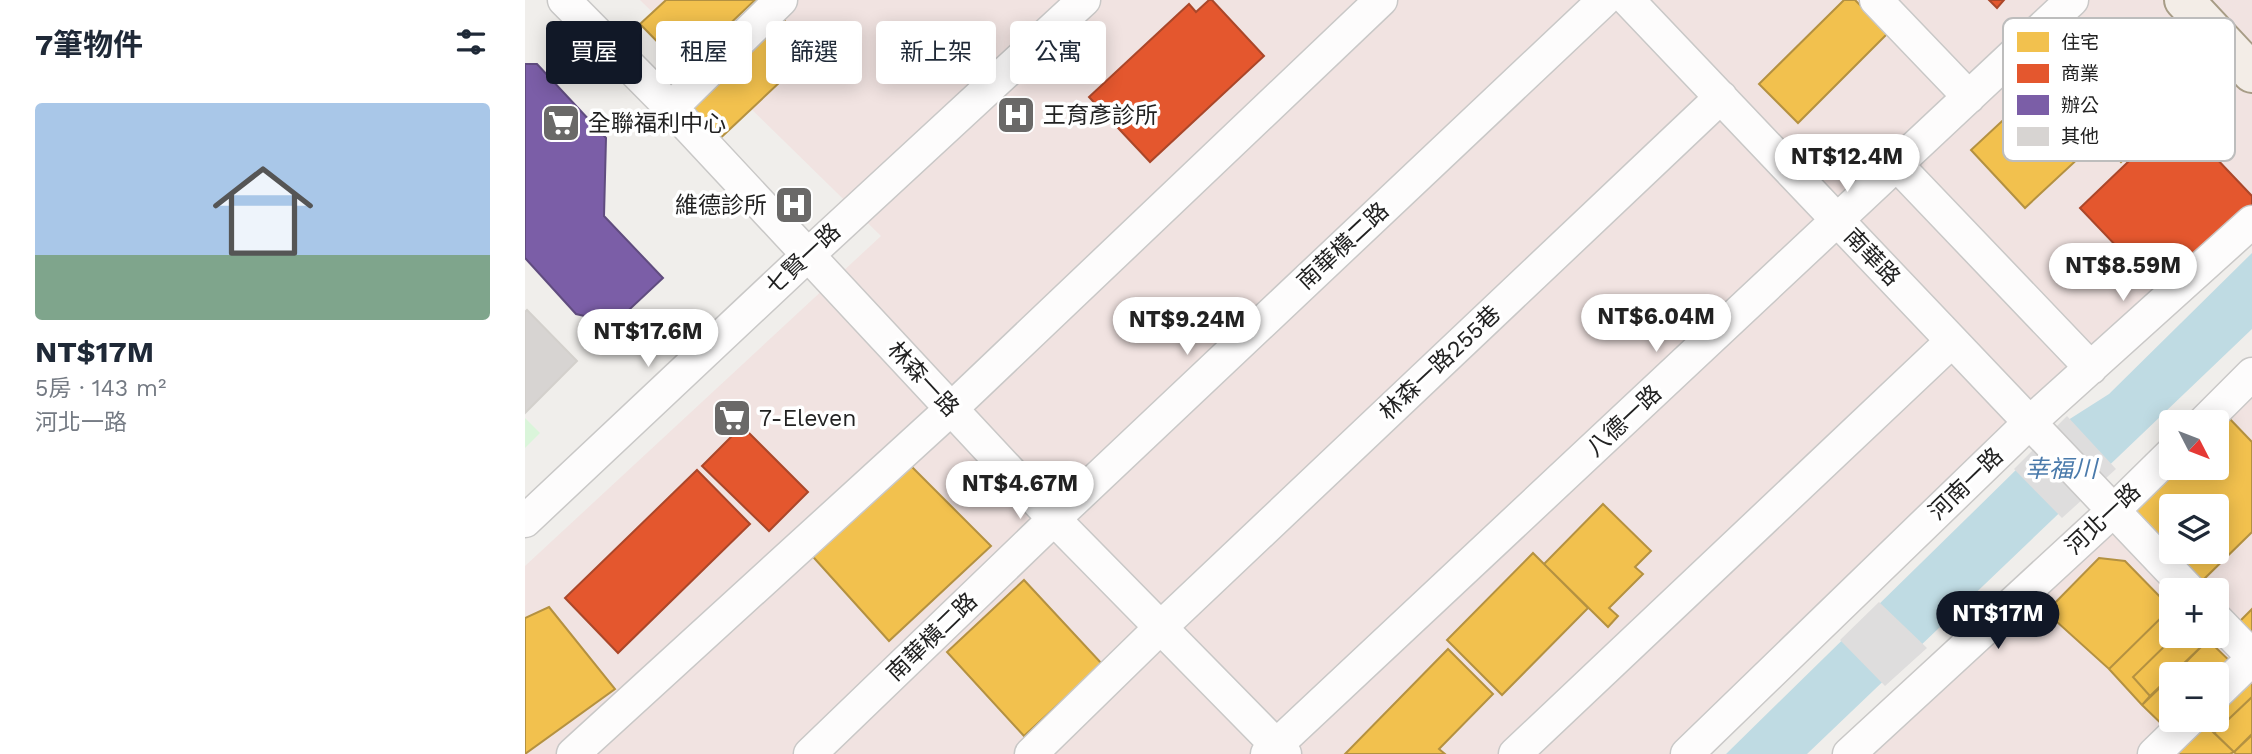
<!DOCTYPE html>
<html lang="zh-TW">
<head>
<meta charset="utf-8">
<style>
  body { margin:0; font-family:"Work Sans","Noto Sans TC",sans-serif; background:#f2f2f3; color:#1f2937; height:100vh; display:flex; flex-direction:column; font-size:26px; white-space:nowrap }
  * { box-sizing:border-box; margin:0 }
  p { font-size:23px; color:#747a83 }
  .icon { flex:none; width:38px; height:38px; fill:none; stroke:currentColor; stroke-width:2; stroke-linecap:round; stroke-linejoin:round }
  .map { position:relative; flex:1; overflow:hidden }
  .details { display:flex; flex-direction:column; background:#fff; width:525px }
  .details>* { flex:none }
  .hud { position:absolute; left:21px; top:21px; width:665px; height:63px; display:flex; gap:14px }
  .needle { width:46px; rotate:132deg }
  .controls { position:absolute; left:1634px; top:410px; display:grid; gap:14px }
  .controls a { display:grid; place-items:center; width:70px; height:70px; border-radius:7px; background:#fff; box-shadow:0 4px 18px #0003; font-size:35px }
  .price { position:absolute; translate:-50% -60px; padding:0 16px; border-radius:24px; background:#fff; color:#222; font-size:23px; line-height:46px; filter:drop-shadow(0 2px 4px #0008) }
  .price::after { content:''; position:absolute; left:50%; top:42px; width:21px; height:16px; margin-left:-10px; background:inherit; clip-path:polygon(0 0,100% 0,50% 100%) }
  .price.on { background:#111827; color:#fff }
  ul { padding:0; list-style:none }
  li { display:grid; align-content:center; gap:14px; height:371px; padding:0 35px }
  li+li { border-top:2px solid #e0e1e3 }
  li span { display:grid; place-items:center; height:217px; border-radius:7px; color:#555 }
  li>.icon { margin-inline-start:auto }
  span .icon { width:126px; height:126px; fill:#fffc; stroke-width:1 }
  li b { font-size:30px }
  h2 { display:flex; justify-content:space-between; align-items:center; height:84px; padding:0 35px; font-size:30px }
  .chip { padding:0 24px; border-radius:7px; background:#fff; box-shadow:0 4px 18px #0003; font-size:24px; line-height:63px }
  .chip.on { background:#111827; color:#fff }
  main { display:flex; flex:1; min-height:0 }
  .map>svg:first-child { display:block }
</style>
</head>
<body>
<main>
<section class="details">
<h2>7筆物件<svg class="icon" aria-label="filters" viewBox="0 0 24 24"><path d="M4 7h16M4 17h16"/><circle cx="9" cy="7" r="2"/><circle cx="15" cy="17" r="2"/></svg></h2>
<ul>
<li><span style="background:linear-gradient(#a9c7e8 70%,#7fa58c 0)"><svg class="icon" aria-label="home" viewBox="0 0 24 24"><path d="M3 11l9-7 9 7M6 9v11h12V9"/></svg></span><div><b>NT$17M</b><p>5房 · 143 m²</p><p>河北一路</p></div></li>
</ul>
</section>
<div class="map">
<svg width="1727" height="754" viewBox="0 0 1727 754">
  <rect width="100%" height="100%" fill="#f0eeeb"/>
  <path fill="#f1e3e1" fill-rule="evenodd" d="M115,0h1612v212l-565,542h-1162v-188l356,-330z
    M1727,389v365h-380l300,-287h45v-45zM1647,506h45v45h-45zM1647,590h45v45h-45zM1647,674h45v45h-45z"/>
  <path fill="#daf5da" d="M0,418l15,15 -15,15z"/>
  <path fill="#bfdbe3" d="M1727,253v76l-445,425h-81l339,-332 44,-28z"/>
  <path fill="#dedddd" d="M1542,416l49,53 -54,49 -48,-49z
    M1354,602l48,46 -42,38 -45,-46z"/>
  <path fill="#f2c14e" stroke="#b49141" stroke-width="2" fill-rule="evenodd" d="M141,0h89l-72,68 -43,-44z
    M1319,0h11l33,33 -90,90 -39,-39z
    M255,16l33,35 -99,93 -33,-35z
    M1612,76l35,40 -51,46 -36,-39z
    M1518,83l54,58 -72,67 -54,-58z
    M1703,417l24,25v90l-51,50 -69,-70 46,-45h39v-39zM1647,506h45v45h-45z
    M381,461l85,85 -102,95 -83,-92z
    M1078,504l48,47 -16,16 8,7 -34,34 9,8 -10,11 -64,-63z
    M1008,553l55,55 -86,87 -55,-55z
    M1574,558l26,3 46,47 -62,61 -63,-57z
    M499,580l78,84 -78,72 -77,-84z
    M24,607l66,82 -90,65v-136z
    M1646,608l1,27h4l-43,42 17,19 -8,9 -33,-36z
    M1727,609v29l-14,-15z
    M1651,635h26l6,5 -58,56 -17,-19z
    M1683,640l29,28 -20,6h-43z
    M923,649l45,45 -54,55 6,5h-100z
    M1727,666v31l-38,36 -14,-14h17v-23z
    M1647,676v43l-1,14 -29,-28z
    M1727,697v38l-18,17 -20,-19z
    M1675,719l34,33 -4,2h-68z
    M1727,734v20h-16l-2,-2z"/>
  <path fill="#e4572e" stroke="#aa472a" stroke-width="2" d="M684,0h3l52,56 -114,106 -61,-65 100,-93 7,8z
    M1464,0h15l-7,8z
    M1651,116l76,80v10l-91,87 -81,-85z
    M217,426l66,66 -39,39 -67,-65z
    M172,470l53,54 -132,129 -53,-55z"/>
  <path fill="#7b5ea7" stroke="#604c7f" stroke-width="2" d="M0,64h12l69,74 -2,78 59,62 -48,45 -39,-9 -51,-56z"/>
  <path fill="#d7d4d2" stroke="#d3d0cc" stroke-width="2" d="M2,310l50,51 -52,52v-101z"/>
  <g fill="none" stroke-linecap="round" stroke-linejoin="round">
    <defs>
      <path id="minor" d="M39,0l107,108 383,411 231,235
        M1103,0l561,590
        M1351,0l93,97
        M146,108l110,-108
        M1372,165l194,203
        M1679,422l48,-48
        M0,521l283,-266 276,-255
        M1692,620l35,36
        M1692,693l35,-34
        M48,754l378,-345 430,-409
        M285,754l244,-235 550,-519
        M506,754l129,-126 561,-531
        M742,754l805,-754
        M990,754l437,-413
        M1162,754l342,-331 223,-201
        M1324,754l265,-244 58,-57
        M1629,754l36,-35"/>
      <path id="major" d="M1659,0l68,73"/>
    </defs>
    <use href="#minor" stroke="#c9c8c7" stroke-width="35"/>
    <use href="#major" stroke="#a79c86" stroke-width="42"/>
    <use href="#minor" stroke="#fdfcfc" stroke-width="32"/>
    <use href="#major" stroke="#f3ede7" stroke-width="38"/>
  </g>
  <defs>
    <symbol id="hospital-square" viewBox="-11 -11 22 22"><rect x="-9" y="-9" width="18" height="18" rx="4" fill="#6a6968" stroke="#fff"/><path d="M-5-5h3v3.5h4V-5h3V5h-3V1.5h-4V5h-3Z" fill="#fff"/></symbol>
    <symbol id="supermarket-square" viewBox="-11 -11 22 22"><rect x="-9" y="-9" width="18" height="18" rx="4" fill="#6a6968" stroke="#fff"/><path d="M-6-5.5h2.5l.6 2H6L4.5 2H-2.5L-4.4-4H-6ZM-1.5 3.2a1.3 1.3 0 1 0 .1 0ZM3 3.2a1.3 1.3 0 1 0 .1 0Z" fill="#fff"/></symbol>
  </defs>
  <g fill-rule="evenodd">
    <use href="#hospital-square" x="469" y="93" width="44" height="44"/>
    <use href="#supermarket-square" x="14" y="101" width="44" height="44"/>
    <use href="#hospital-square" x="247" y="183" width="44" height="44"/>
    <use href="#supermarket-square" x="185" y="396" width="44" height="44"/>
  </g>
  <g text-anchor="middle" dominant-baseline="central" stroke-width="7" stroke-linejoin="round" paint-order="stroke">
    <g font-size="23" fill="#222" stroke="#fff" text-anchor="start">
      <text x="518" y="115">王育彥診所</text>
      <text x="63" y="123">全聯福利中心</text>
      <text x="242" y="205" text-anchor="end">維德診所</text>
      <text x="234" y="418">7-Eleven</text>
    </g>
    <g font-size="23" fill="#222" stroke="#fff">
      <text transform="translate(818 246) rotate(-43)">南華橫二路</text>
      <text transform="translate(1347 257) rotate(46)">南華路</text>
      <text transform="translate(278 259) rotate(-43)">七賢一路</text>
      <text transform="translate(915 363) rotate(-43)">林森一路255巷</text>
      <text transform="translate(398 379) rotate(47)">林森一路</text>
      <text transform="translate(1099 421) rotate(-43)">八德一路</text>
      <text transform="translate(1441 484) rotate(-44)">河南一路</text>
      <text transform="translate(1578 519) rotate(-43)">河北一路</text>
      <text transform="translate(407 637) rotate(-44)">南華橫二路</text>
    </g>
    <g font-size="24" font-style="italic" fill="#4a7aab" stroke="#fff">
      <text x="1536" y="469">幸福川</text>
    </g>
  </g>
  <rect x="1478" y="18" width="232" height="143" rx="10" fill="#fff" stroke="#bdbdbd" stroke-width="2"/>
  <rect x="1492" y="32" width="32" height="20" fill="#f2c14e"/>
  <rect x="1492" y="64" width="32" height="19" fill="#e4572e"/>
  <rect x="1492" y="95" width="32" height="20" fill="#7b5ea7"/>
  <rect x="1492" y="127" width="32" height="19" fill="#d7d4d2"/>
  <g font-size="19" fill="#222">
    <text x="1536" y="49">住宅</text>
    <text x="1536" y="80">商業</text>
    <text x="1536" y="112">辦公</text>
    <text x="1536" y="143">其他</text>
  </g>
</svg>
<div class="controls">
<a><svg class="needle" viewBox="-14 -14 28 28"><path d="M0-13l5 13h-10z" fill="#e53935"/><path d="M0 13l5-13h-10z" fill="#747a83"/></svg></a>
<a><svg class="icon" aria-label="layers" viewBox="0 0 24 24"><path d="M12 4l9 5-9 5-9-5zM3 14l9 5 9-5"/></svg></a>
<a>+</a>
<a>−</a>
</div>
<b class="price" style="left:1322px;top:194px">NT$12.4M</b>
<b class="price" style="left:1598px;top:303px">NT$8.59M</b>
<b class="price" style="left:1131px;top:354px">NT$6.04M</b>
<b class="price" style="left:662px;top:357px">NT$9.24M</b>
<b class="price" style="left:123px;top:369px">NT$17.6M</b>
<b class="price" style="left:495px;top:521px">NT$4.67M</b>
<b class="price on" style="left:1473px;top:651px">NT$17M</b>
<div class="hud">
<a class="chip on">買屋</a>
<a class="chip">租屋</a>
<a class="chip">篩選</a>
<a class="chip">新上架</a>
<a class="chip">公寓</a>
</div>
</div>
</main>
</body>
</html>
